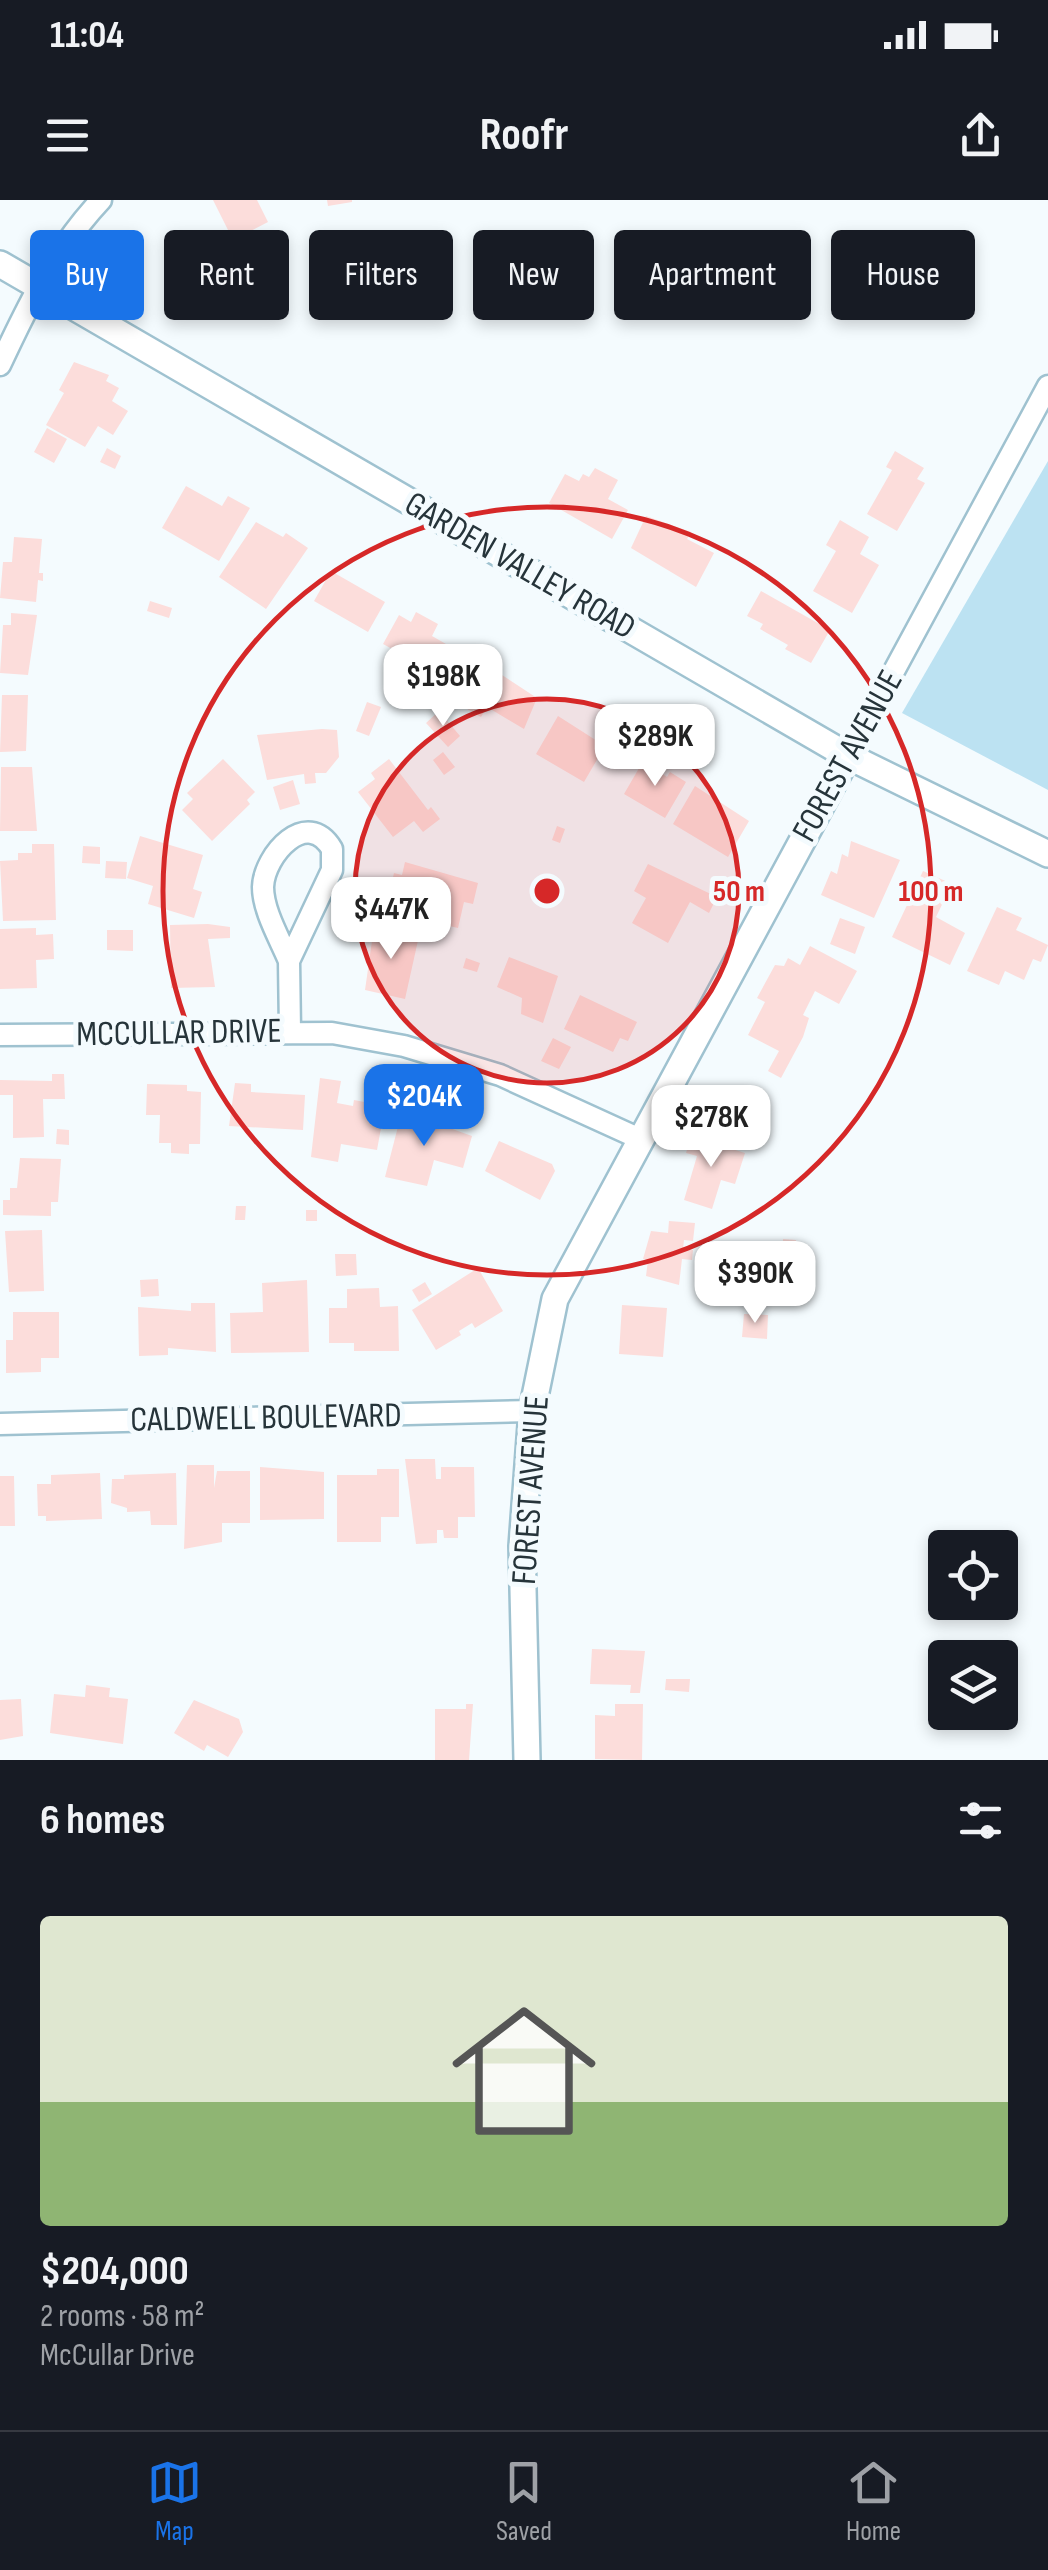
<!DOCTYPE html>
<html lang="en">
<head>
<meta charset="utf-8">
<style>
  body { margin:0; font-family:"Sofia Sans Condensed",sans-serif; background:#242831; color:#f1f3f6; height:100vh; display:flex; flex-direction:column; font-size:38px; white-space:nowrap }
  * { box-sizing:border-box; margin:0 }
  p { font-size:32px; color:#9ea1a6 }
  .icon { flex:none; width:55px; height:55px; fill:none; stroke:currentColor; stroke-width:2; stroke-linecap:round; stroke-linejoin:round }
  .map { position:relative; height:1560px; overflow:hidden }
  .side { display:flex; flex-direction:column; background:#171b24; flex:1 }
  .side>* { flex:none }
  .guide { position:absolute; left:30px; top:30px; width:990px; height:90px; display:flex; gap:20px }
  .tools { position:absolute; left:928px; top:1330px; display:grid; gap:20px }
  .tools a { display:grid; place-items:center; width:90px; height:90px; border-radius:10px; background:#171b24; box-shadow:0 5px 15px #0003; font-size:50px }
  .price { position:absolute; translate:-50% -85px; padding:0 22px; border-radius:20px; background:#fff; color:#222; font-size:32px; line-height:65px; filter:drop-shadow(0 2px 5px #0008) }
  .price::after { content:''; position:absolute; left:50%; top:60px; width:30px; height:22px; margin-left:-15px; background:inherit; clip-path:polygon(0 0,100% 0,50% 100%) }
  .price.on { background:#1a73e8; color:#fff }
  ul { padding:0; list-style:none }
  li { display:grid; align-content:center; gap:20px; height:530px; padding:0 40px }
  li span { display:grid; place-items:center; height:310px; border-radius:10px; color:#555 }
  li>.icon { margin-inline-start:auto }
  span .icon { width:180px; height:180px; fill:#fffc; stroke-width:1 }
  li b { font-size:42px }
  h2 { display:flex; justify-content:space-between; align-items:center; height:120px; padding:0 40px; font-size:42px }
  .chip { padding:0 35px; border-radius:10px; background:#171b24; box-shadow:0 5px 15px #0003; font-size:35px; line-height:90px }
  .chip.on { background:#1a73e8; color:#fff }
  .status { display:flex; justify-content:space-between; align-items:center; height:70px; padding:0 50px; background:#171b24; direction:ltr }
  .status svg { height:28px; fill:currentColor }
  header { display:flex; justify-content:space-between; align-items:center; height:130px; padding:0 40px; background:#171b24; font-size:45px; font-weight:700 }
  .menu { display:flex; justify-content:space-around; align-items:center; height:140px; border-top:2px solid #363941; background:#171b24; font-size:28px; color:#9ea1a6 }
  .menu a { display:grid; justify-items:center; gap:5px }
  .menu .on { color:#1a73e8 }
  .map>svg:first-child { display:block }
</style>
</head>
<body>
<div class="status"><b>11:04</b><svg viewBox="0 0 49 12"><path d="M0 12V9h3v3zM5 12V6h3v6zM10 12V3h3v9zM15 12V0h3v12zM26 1h20v11H26zM47 4h2v5h-2z"/></svg></div>
<header><svg class="icon" aria-label="menu" viewBox="0 0 24 24"><path d="M4 6h16M4 12h16M4 18h16"/></svg>Roofr<svg class="icon" aria-label="share" viewBox="0 0 24 24"><path d="M12 15V3M7 8l5-5 5 5M5 13v7h14v-7"/></svg></header>
<div class="map">
<svg width="1048" height="1560" viewBox="0 0 1048 1560">
  <rect width="100%" height="100%" fill="#f4fbfe"/>
  <path fill="#bce2f2" d="M1048,261v329l-146,-77z"/>
  <path fill="#fcdddb" d="M213,0h44l11,22 -35,18z
    M327,0h25v2l-24,4z
    M402,33l2,14 -11,2 -2,-14z
    M74,162l35,13 -3,6 13,7 -7,13 16,10 -15,24 -15,-9 -13,21 -39,-22 18,-32 -5,-3z
    M47,228l20,11 -13,24 -20,-11z
    M107,248l14,8 -6,13 -15,-7z
    M895,251l29,17 -7,11 8,4 -28,48 -30,-17 25,-44 -6,-3z
    M595,268l23,12 -10,19 20,11 -16,29 -63,-36 16,-29 14,7 4,-7 6,3z
    M186,286l36,20 6,-10 22,12 -31,53 -57,-33z
    M646,316l45,16 -4,7 27,14 -18,34 -65,-39z
    M840,320l29,17 -9,17 19,11 -27,48 -39,-22 23,-40 -10,-6z
    M256,322l27,15 3,-4 22,15 -42,61 -47,-32z
    M14,337l28,2 -3,34h4v8l-5,-1 -2,22 -36,-4 3,-36h9z
    M331,371l54,31 -17,30 -54,-31z
    M761,391l69,39 -19,33 -26,-14 3,-4 -28,-16 3,-5 -16,-8z
    M150,401l22,7 -3,10 -22,-7z
    M416,412l22,12 -6,12 21,12 -15,26 -55,-30 16,-29 12,7z
    M11,413l26,2 -9,60 -28,-2 3,-48h8z
    M479,460l58,38 -13,31 -37,-22 -6,10 -26,-15z
    M2,495h26l-2,56 -26,1z
    M367,502l14,5 -12,29 -13,-5z
    M439,511l21,25 -12,11 -22,-24z
    M558,516l47,30 -21,36 -48,-28z
    M322,529l15,1 2,27 -13,16h-11l1,10 -11,1 -1,-10 -37,6 -10,-45z
    M443,552l12,15 -11,8 -11,-15z
    M223,559l32,33 -8,8 3,4 -38,37 -30,-31 11,-11 -6,-6z
    M389,559l39,51 3,-3 9,12 -17,13 -9,-11 -21,16 -35,-45 17,-13 -4,-6z
    M654,562l11,5 -4,6 6,4 3,-5 16,10 -21,36 -41,-24 18,-31 8,5z
    M1,567h31l5,64h-37z
    M293,580l7,24 -20,6 -7,-23z
    M695,586l54,35 -21,36 -55,-33z
    M557,626l8,3 -5,14 -8,-3z
    M140,636l63,19 -10,34 9,3 -8,26 -46,-14 5,-18 -26,-8z
    M851,641l49,19 -26,58 -53,-23 10,-24 6,3 5,-20 6,3z
    M32,644h22l2,76 -53,1 -3,-60 18,-1v-7h14z
    M83,646l17,1v17l-18,-1z
    M106,661l21,1 -1,17 -21,-1z
    M405,662l73,21 -5,21 -9,-2 -6,26 -35,-8 -2,7 -45,-10 6,-29 8,2 4,-17 8,2z
    M648,664l69,33 -8,16 -19,-11 -22,41 -36,-20 14,-25 -12,-7z
    M923,671l29,13 -16,33 29,16 -15,32 -58,-28z
    M997,707l25,11 -6,12 32,15 -7,17 -8,-3 -9,21 -19,-9 -6,14 -32,-14z
    M840,718l25,9 -10,27 -25,-10z
    M208,724l22,3v11l-22,1 7,48 -44,1 -1,-63z
    M374,727l45,9 -14,63 -40,-9z
    M36,728v7l17,-1 1,25 -18,1 1,28 -37,1v-60z
    M107,730h26v21l-26,-1z
    M810,746l47,25 -18,33 -24,-13 -12,24 6,3 -6,19 -22,41 -13,-7 11,-20 -31,-16 17,-33 -8,-4 18,-33 9,1 4,-8 12,7z
    M509,757l49,19 -15,47 -22,-9 1,-16 -25,-11z
    M466,758l14,5 -3,9 -14,-4z
    M580,795l57,27 -9,19 -8,-3 -7,14 -49,-23z
    M553,838l18,9 -12,22 -18,-8z
    M52,874h12l1,25h-22l1,38 -31,1v-43h-13v-15l52,1z
    M320,878l21,3 -4,22 16,3 1,-6 31,6 -8,44 -36,-6 -3,18 -27,-5z
    M235,883l16,1v8l54,3 -2,35 -74,-4z
    M147,884l40,1v6l14,1 -1,52h-11v10l-18,-1v-10h-12l1,-28h-14z
    M402,911l70,25 -9,32 -29,-8 -7,26 -42,-9z
    M57,929l12,1v15l-13,-1z
    M691,936l54,17 -10,31 -14,-4 -9,29 -28,-9 13,-44 -11,-3z
    M499,941l53,23 3,7 -15,29 -55,-29z
    M20,958l41,1 -3,43h-7v14l-48,-1v-15h7v-12h7z
    M236,1006h10l-1,14h-10z
    M306,1010h11v11h-11z
    M669,1021l26,2 -2,18 -9,-1 -1,9 10,1 -1,10 -10,-1 -3,26 -33,-9 2,-16 -5,-1 8,-28 17,2z
    M42,1030l2,61 -35,1 -4,-61z
    M783,1039l13,1 -2,16 -12,-1z
    M335,1054h21l1,21 -21,1z
    M478,1068l25,43 -28,17 -3,-5 -13,8 2,4 -25,15 -24,-40z
    M158,1079l1,17 -18,1 -1,-17z
    M307,1080l2,72 -78,1 -1,-40 33,-1 -1,-29z
    M425,1082l7,12 -13,8 -7,-12z
    M379,1088l1,19 18,-1 1,45h-45v-8h-25v-35h18v-19z
    M191,1103h24l1,49 -48,-4v7l-29,1 -1,-49 53,4z
    M622,1105l45,3 -4,49 -44,-3z
    M13,1112h46v46h-18v14l-35,1v-33h7z
    M744,1114l24,1 -1,24 -25,-2z
    M405,1259h30l1,20h5v-12h33l1,50h-17v21h-14l-1,-8h-6v13l-21,1z
    M187,1265h27v23l3,-17h33v52h-28v19l-38,7z
    M260,1267l64,5v47l-64,1z
    M377,1269h22v48h-18v25h-44v-67h40z
    M100,1273l2,46 -56,2v-5h-8l-1,-32h14v-9z
    M176,1273l1,52h-26l-1,-14 -23,1v-4l-16,-5 1,-24h12v-4z
    M0,1276h14l1,50h-15z
    M592,1449l53,2 -5,42h-10l1,-8 -41,-1z
    M666,1479h24l-1,13 -24,-2z
    M86,1485l24,3 -1,9 19,2 -5,45 -73,-11 4,-39 31,3z
    M21,1499l2,37 -23,4v-40z
    M194,1500l45,19 4,13 -15,25 -21,-12 -3,6 -30,-18z
    M466,1504h7l-4,56h-34v-51h31z
    M615,1504h28l-1,56 -47,-1v-44l20,1z"/>
  <g fill="none" stroke-linecap="round" stroke-linejoin="round">
    <defs>
      <path id="minor" d="M0,165c28,-60 55,-116 101,-165
        M848,556l200,-370
        M289,761c-9,-22 -26,-50 -26,-74 1,-32 44,-80 69,-38v21l-43,91 1,70
        M0,835l332,-2 72,13 96,29 138,63
        M0,1224l532,-13"/>
      <path id="tertiary" d="M0,64l848,492 200,98
        M527,1560l-5,-214 10,-135 23,-112 293,-543"/>
    </defs>
    <use href="#minor" stroke="#9fc2d0" stroke-width="25"/>
    <use href="#tertiary" stroke="#9fc2d0" stroke-width="30"/>
    <use href="#minor" stroke="#fff" stroke-width="20"/>
    <use href="#tertiary" stroke="#fff" stroke-width="25"/>
  </g>
  <circle cx="547" cy="691" r="192" fill="#d62828" fill-opacity=".12"/>
  <g fill="none" stroke="#d62828" stroke-width="5">
    <circle cx="547" cy="691" r="192"/>
    <circle cx="547" cy="691" r="384"/>
  </g>
  <g text-anchor="middle" dominant-baseline="central" stroke-width="10" stroke-linejoin="round" paint-order="stroke">
    <g font-size="35" fill="#26343a" stroke="#f4fbfe">
      <text transform="translate(520 366) rotate(30)">GARDEN VALLEY ROAD</text>
      <text transform="translate(848 556) rotate(-61)">FOREST AVENUE</text>
      <text transform="translate(179 833) rotate(-1)">MCCULLAR DRIVE</text>
      <text transform="translate(266 1218) rotate(-1)">CALDWELL BOULEVARD</text>
      <text transform="translate(531 1290) rotate(-86)">FOREST AVENUE</text>
    </g>
  </g>
  <circle cx="547" cy="691" r="15" fill="#d62828" stroke="#f4fbfe" stroke-width="5"/>
  <g font-size="30" text-anchor="middle" font-weight="bold" fill="#d62828" stroke="#f4fbfe" stroke-width="10" stroke-linejoin="round" paint-order="stroke">
    <text x="739" y="701">50 m</text>
    <text x="931" y="701">100 m</text>
  </g>
</svg>
<div class="tools">
<a><svg class="icon" aria-label="locate" viewBox="0 0 24 24"><circle cx="12" cy="12" r="6"/><path d="M12 2v4M12 18v4M2 12h4M18 12h4"/></svg></a>
<a><svg class="icon" aria-label="layers" viewBox="0 0 24 24"><path d="M12 4l9 5-9 5-9-5zM3 14l9 5 9-5"/></svg></a>
</div>
<b class="price" style="left:443px;top:529px">$198K</b>
<b class="price" style="left:655px;top:589px">$289K</b>
<b class="price" style="left:391px;top:762px">$447K</b>
<b class="price on" style="left:424px;top:949px">$204K</b>
<b class="price" style="left:711px;top:970px">$278K</b>
<b class="price" style="left:755px;top:1126px">$390K</b>
<div class="guide">
<a class="chip on">Buy</a>
<a class="chip">Rent</a>
<a class="chip">Filters</a>
<a class="chip">New</a>
<a class="chip">Apartment</a>
<a class="chip">House</a>
</div>
</div>
<section class="side">
<h2>6 homes<svg class="icon" aria-label="filters" viewBox="0 0 24 24"><path d="M4 7h16M4 17h16"/><circle cx="9" cy="7" r="2"/><circle cx="15" cy="17" r="2"/></svg></h2>
<ul>
<li><span style="background:linear-gradient(#dfe7d0 60%,#8fb573 0)"><svg class="icon" aria-label="home" viewBox="0 0 24 24"><path d="M3 11l9-7 9 7M6 9v11h12V9"/></svg></span><div><b>$204,000</b><p>2 rooms · 58 m²</p><p>McCullar Drive</p></div></li>
</ul>
</section>
<nav class="menu">
<a class="on"><svg class="icon" aria-label="map" viewBox="0 0 24 24"><path d="M3 6l6-2 6 2 6-2v14l-6 2-6-2-6 2zM9 4v14M15 6v14"/></svg>Map</a>
<a><svg class="icon" aria-label="saved" viewBox="0 0 24 24"><path d="M7 4h10v16l-5-4-5 4z"/></svg>Saved</a>
<a><svg class="icon" aria-label="home" viewBox="0 0 24 24"><path d="M3 11l9-7 9 7M6 9v11h12V9"/></svg>Home</a>
</nav>
</body>
</html>
